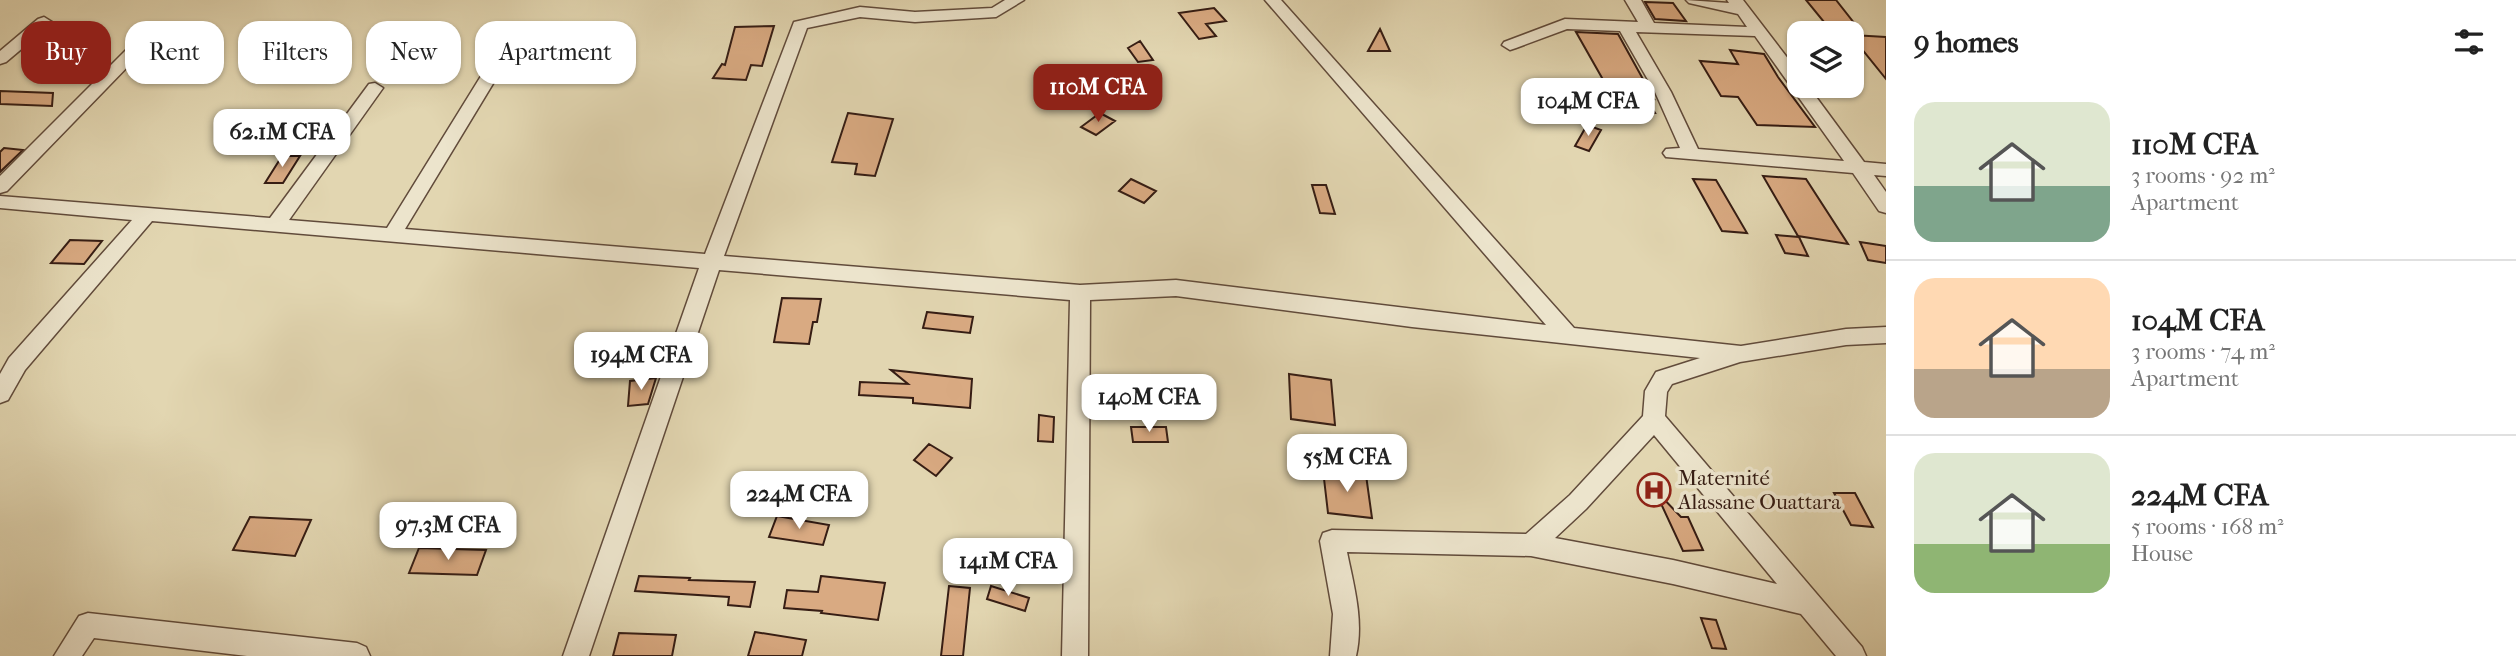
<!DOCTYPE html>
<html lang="en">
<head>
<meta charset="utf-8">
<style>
  body { margin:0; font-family:"IM FELL French Canon",serif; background:#f6f6f6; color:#222; height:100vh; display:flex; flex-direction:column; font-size:26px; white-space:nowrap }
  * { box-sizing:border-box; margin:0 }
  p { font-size:23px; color:#767676 }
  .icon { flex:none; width:38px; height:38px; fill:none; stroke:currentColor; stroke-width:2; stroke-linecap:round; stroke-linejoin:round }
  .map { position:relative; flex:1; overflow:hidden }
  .sheet { display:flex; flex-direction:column; background:#fff; width:630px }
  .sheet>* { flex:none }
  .banner { position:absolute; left:21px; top:21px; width:665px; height:63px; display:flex; gap:14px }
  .tools { position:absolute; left:1787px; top:21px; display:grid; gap:14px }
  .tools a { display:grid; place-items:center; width:77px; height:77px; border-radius:14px; background:#fff; box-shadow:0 2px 5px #0004; font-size:35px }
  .price { position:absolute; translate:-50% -60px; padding:0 16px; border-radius:14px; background:#fff; color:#222; font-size:23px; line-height:46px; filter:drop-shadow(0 2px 4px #0008) }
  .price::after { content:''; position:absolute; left:50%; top:42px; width:21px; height:16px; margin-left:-10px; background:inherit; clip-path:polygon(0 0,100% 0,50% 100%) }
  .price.selected { background:#8f2418; color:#fff }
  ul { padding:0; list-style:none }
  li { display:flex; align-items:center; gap:21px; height:175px; padding:0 28px }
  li+li { border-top:2px solid #e0e0e0 }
  li span { display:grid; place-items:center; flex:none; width:196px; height:140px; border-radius:21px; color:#555 }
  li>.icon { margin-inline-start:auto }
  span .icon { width:84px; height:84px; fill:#fffc; stroke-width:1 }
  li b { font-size:30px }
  h2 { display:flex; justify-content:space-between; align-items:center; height:84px; padding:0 28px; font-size:30px }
  .tag { padding:0 24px; border-radius:21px; background:#fff; box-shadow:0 2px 5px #0004; font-size:24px; line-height:63px }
  .tag.selected { background:#8f2418; color:#fff }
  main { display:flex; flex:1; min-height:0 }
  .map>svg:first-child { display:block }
</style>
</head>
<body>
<main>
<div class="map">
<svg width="1886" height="656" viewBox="0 0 1886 656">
  <rect width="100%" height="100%" fill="#e2d6b1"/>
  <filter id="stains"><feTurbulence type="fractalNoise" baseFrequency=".00286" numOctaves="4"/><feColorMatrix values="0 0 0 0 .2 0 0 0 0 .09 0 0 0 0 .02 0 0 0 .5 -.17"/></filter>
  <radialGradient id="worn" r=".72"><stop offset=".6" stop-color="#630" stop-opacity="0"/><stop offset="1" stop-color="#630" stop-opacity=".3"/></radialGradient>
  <path fill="#d9aa82" stroke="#361d14" stroke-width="2" d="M1806,0h30l26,33h-29z
    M1645,2l28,1 13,18 -31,-2z
    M1214,8l12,13 -20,3 10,12 -17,3 -20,-26z
    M774,26l-12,40 -11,-1 -5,15 -33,-2 9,-14 3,1 10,-38z
    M1380,29l10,22h-22z
    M1576,32l42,2 36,65 -8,-1 9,15 -25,-1 -7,-13h-9z
    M1852,35l34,2v42l-34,-42z
    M1140,41l13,19 -15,2 -10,-14z
    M1730,50l34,4 14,23 37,50 -58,-2 -19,-28 -17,-1 -21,-35 38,3z
    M0,91l53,2 -1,13 -52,-2z
    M848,113l45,6 -18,57 -20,-2 2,-10 -25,-2z
    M1100,113l15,8 -19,14 -15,-8z
    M1587,125l14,5 -12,21 -14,-5z
    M4,148l19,2 -23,22v-20z
    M282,156h18l-17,27h-18z
    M1763,176l43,3 42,65 -50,-8z
    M1131,179l25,12 -12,12 -25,-12z
    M1693,179l23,1 31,53 -25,-2z
    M1312,185h14l9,29 -15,-1z
    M1776,235l23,2 9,19 -23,-3z
    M70,240l32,1 -18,23 -33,-1z
    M1860,242l26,4v17l-18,-3z
    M782,298l39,1 -4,23h-4l-4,22 -35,-2z
    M927,312l46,5 -3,16 -47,-5z
    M891,370l81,9 -2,29 -57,-5v-5l-54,-3 1,-13 48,2z
    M1289,374l42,6 4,45 -44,-6z
    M656,378l-8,26 -20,2 2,-25z
    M1039,415l15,2 -1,25 -15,-1z
    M1131,427h35l2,15h-35z
    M929,444l23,14 -16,18 -22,-16z
    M1323,470l43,5 6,43 -44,-5z
    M1834,493h21l18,34 -22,-2z
    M1659,494l22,23h7l15,33 -20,1 -26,-56z
    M777,516l52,9 -6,20 -54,-8z
    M250,517l61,3 -16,36 -62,-6z
    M419,548l67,2 -9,25 -68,-2z
    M639,576l51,2 -1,2 66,2 -5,25 -22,-2 1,-8 -94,-6z
    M821,576l64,7 -7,37 -57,-7 1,-2 -38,-3 3,-18 31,2z
    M949,586l21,2 -7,68h-22z
    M991,586l38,12 -4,13 -38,-12z
    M1701,618l15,2 10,29 -14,-1z
    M755,632l51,8 -4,16h-54z
    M619,633l57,2 -4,21h-59z"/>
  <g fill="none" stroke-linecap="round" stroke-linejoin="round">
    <defs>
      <path id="minor" d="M1005,0h19l-28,17 -81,5 -55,-5 -53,11 -83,228 356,29 96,-5 370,45 -281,-325h16l293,328 167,18 105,-17 40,-2v16l-40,2 -106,17 -68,22 -5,8 -2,24 197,231 4,9h-30l-35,-42 -128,-30 -142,-28 -184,-4c7,35 17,69 9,104h-26l3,-42 -13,-73 3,-8 9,-3 194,4 44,-39 73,-79 2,-25 11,-19 44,-14 -288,-31 -236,-31 -86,4 -2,356h-26l8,-356 -351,-30 -130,386h-26l136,-388 -547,-47 -127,149 -17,30 -8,3v-29l9,-16 123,-138 -132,-12v-12l270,22 99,-134 6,-1 8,5 -94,132 98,8 120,-194 8,-5 8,5 -118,195 300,25 89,-232 66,-15 55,5 77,-4zM1654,435l123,149 -104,-24 -118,-22 31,-29z
        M1625,0h16l13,23 93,4 -9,-13 -49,-11 -3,-3 43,3 -2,-3h16l56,73v13h9l56,76 22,2v12l-12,-1 12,17v21l-7,-2 -26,-38 -187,-16 -3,-4 3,-4 14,-1 -25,-56 -35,-61 -53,-2 -51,19 -6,2 -8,-5 2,-3 61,-23 73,3zM1636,32l119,4 89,125 -146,-12 -27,-57z
        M44,17l8,5 -2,3 -44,37 -6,2v-13l38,-32z
        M132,48l8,5 -2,3 -131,135 -7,2v-17l126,-126z
        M88,613l269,30 9,4 4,9h-123l-153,-18 -12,18h-28l25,-40z"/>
    </defs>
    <use href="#minor" stroke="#614b3b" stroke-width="3"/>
    <use href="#minor" fill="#ece4cc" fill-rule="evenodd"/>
  </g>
  <defs>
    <symbol id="hospital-ring" viewBox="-11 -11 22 22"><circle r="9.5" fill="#ece4cc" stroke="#8f2418" stroke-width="1.5"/><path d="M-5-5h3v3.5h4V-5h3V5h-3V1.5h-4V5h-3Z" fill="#8f2418"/></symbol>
  </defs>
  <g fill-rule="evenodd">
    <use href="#hospital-ring" x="1635" y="471" width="38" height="38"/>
  </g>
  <g text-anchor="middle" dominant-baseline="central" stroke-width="7" stroke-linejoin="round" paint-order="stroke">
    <g font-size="21" fill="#361d14" stroke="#ece4cc" text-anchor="start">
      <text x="1678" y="478">Maternité<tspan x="1678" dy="24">Alassane Ouattara</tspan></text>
    </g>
  </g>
  <rect width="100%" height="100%" filter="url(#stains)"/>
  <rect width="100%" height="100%" fill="url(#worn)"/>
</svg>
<div class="tools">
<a><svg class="icon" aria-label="layers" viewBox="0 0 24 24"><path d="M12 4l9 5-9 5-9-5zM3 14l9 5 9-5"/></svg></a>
</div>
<b class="price selected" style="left:1098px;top:124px">110M CFA</b>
<b class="price" style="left:1588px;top:138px">104M CFA</b>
<b class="price" style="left:282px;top:169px">62.1M CFA</b>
<b class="price" style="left:641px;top:392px">194M CFA</b>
<b class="price" style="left:1149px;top:434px">140M CFA</b>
<b class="price" style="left:1347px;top:494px">55M CFA</b>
<b class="price" style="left:799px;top:531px">224M CFA</b>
<b class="price" style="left:448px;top:562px">97.3M CFA</b>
<b class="price" style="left:1008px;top:598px">141M CFA</b>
<div class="banner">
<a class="tag selected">Buy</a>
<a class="tag">Rent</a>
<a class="tag">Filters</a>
<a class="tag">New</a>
<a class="tag">Apartment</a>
</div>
</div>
<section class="sheet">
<h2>9 homes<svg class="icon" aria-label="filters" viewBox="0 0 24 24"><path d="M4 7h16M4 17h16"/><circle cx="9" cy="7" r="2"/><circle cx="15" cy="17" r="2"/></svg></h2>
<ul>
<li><span style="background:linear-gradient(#dfe7d0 60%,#7fa58c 0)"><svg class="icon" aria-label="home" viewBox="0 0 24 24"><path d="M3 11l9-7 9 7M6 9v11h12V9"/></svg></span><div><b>110M CFA</b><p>3 rooms · 92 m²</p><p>Apartment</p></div></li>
<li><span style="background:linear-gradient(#ffd9b3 65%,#b9a48a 0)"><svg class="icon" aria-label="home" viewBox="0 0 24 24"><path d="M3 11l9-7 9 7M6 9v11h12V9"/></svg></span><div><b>104M CFA</b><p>3 rooms · 74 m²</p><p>Apartment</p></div></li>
<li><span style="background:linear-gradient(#dfe7d0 65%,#8fb573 0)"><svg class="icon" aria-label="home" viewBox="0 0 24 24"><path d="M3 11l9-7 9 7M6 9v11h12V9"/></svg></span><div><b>224M CFA</b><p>5 rooms · 168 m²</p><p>House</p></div></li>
</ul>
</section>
</main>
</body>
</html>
